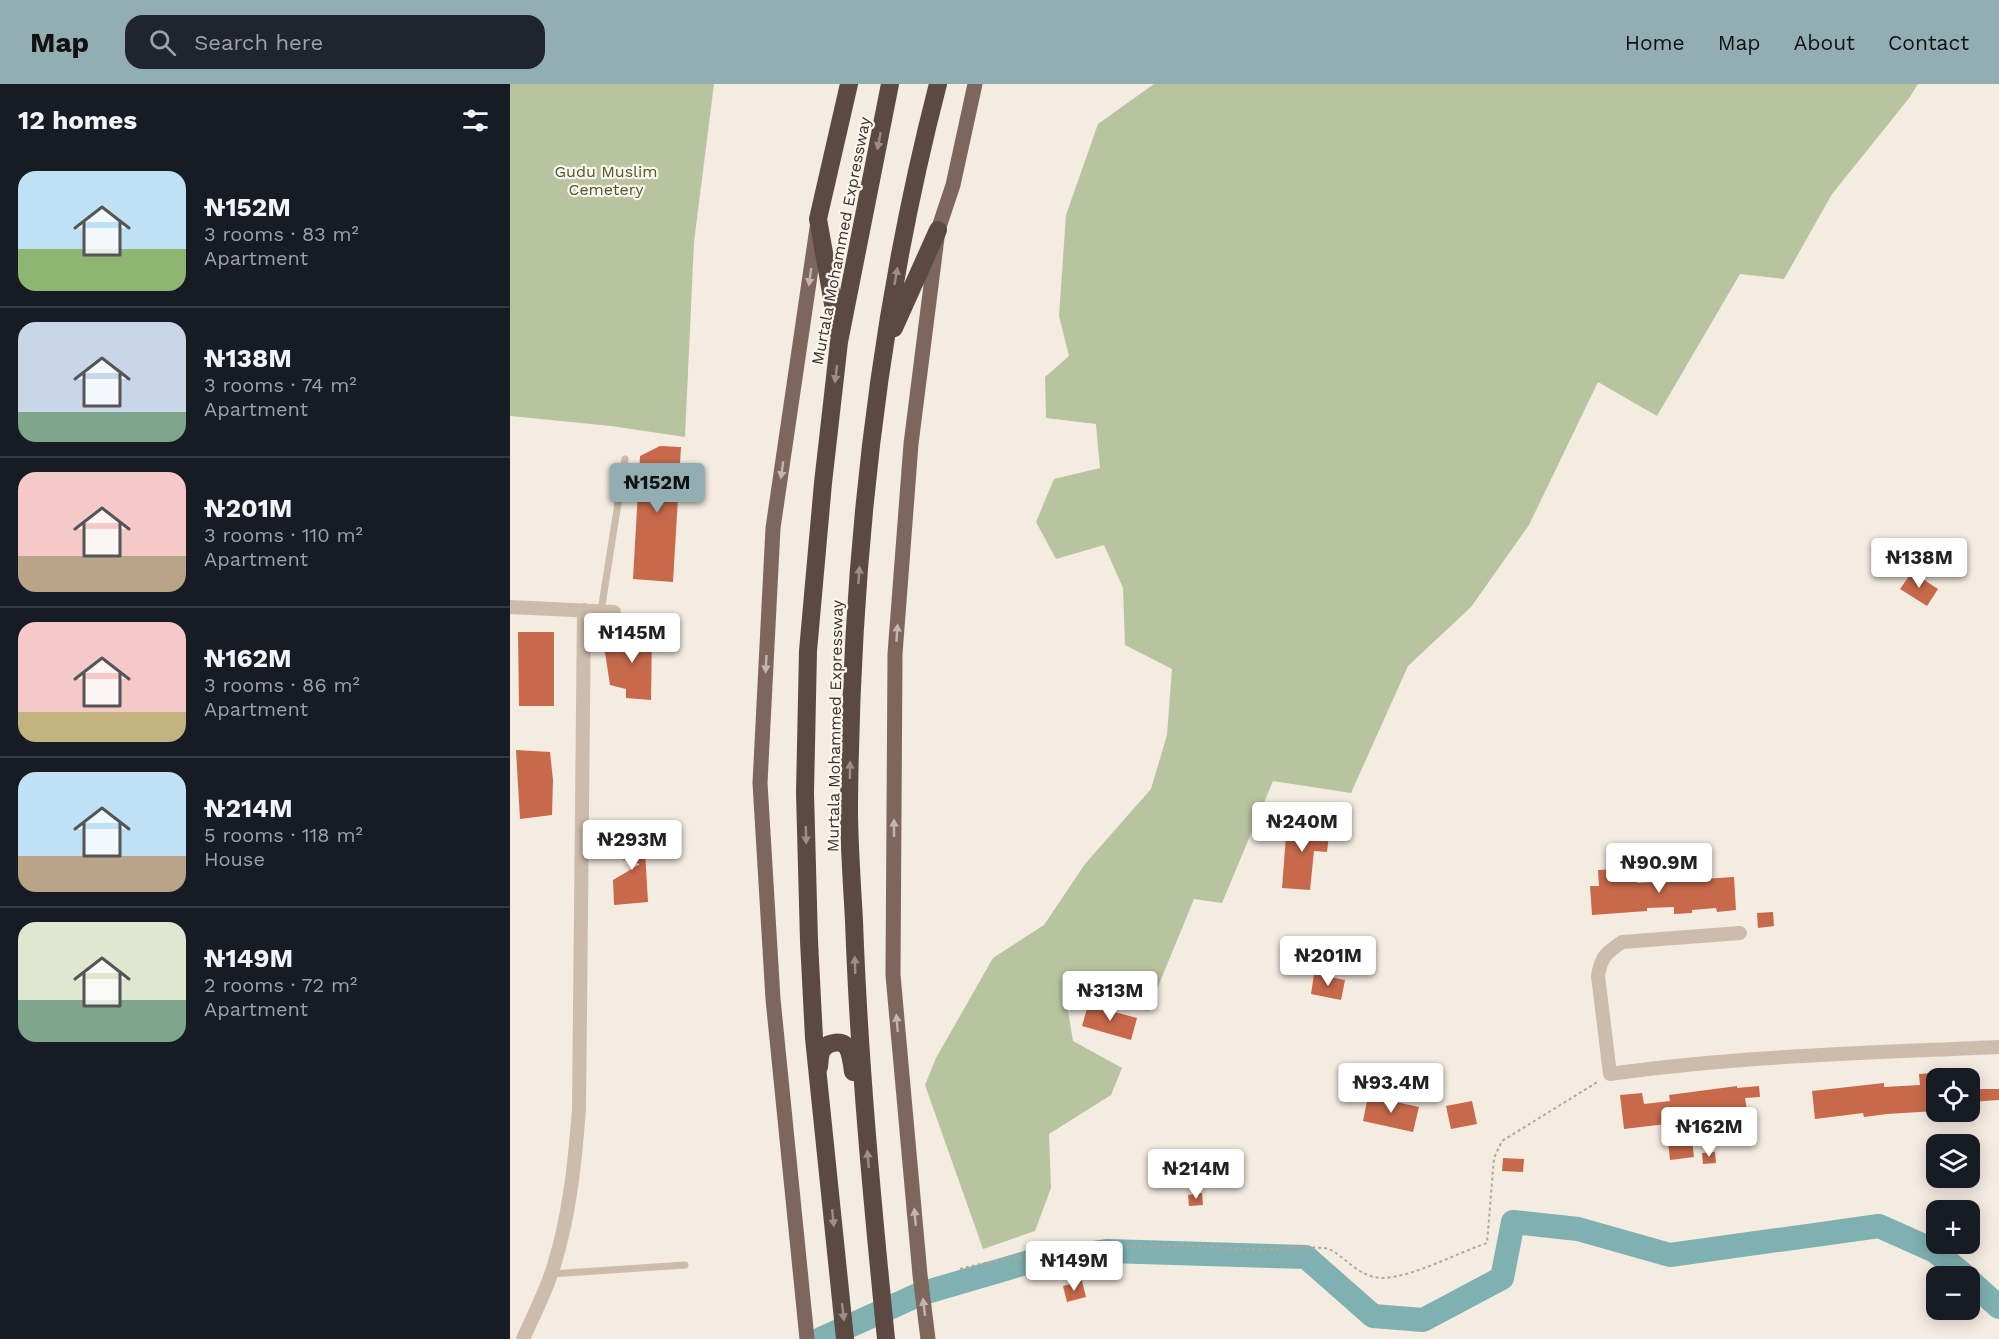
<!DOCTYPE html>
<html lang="en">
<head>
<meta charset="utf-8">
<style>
  body { margin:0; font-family:"Work Sans",sans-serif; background:#20242c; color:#f1f3f6; height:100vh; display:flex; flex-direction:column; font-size:22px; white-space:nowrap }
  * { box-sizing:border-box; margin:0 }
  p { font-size:20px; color:#9ea1a6 }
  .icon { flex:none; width:33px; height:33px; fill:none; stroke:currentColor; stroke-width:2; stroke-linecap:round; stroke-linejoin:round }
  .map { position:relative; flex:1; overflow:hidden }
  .sheet { display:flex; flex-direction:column; background:#171b24; width:510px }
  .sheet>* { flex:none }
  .fabs { position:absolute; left:1416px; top:984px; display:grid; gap:12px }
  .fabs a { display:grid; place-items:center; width:54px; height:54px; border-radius:12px; background:#171b24; box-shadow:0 3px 15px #0003; font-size:30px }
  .price { position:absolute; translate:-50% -51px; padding:0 14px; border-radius:6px; background:#fff; color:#222; font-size:20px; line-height:39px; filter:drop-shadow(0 2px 3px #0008) }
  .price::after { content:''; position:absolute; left:50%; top:36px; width:18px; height:14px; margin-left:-9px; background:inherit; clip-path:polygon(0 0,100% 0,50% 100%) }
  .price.current { background:#92aeb2; color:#111 }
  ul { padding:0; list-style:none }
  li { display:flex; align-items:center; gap:18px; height:150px; padding:0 18px }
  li+li { border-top:2px solid #363941 }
  li span { display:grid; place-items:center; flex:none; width:168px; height:120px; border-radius:18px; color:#555 }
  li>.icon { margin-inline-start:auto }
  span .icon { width:72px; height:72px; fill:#fffc; stroke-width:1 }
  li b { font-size:26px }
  h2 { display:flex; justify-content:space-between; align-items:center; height:72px; padding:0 18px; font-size:26px }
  header { display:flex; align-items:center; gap:36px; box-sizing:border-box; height:84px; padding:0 30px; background:#92aeb2; color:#111 }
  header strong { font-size:28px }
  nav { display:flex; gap:33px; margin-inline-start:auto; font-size:21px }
  .search { width:420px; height:54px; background:#20242c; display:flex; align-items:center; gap:15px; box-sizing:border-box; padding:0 21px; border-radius:18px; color:#9ea1a6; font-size:22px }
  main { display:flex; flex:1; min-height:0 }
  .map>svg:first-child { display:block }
</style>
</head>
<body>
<header>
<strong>Map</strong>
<div class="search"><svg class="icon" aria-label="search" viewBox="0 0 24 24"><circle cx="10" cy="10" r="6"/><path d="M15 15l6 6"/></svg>Search here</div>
<nav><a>Home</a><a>Map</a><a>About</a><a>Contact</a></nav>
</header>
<main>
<section class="sheet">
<h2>12 homes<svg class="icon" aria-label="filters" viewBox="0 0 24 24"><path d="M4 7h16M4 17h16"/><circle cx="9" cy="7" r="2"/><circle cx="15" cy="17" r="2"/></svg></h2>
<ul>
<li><span style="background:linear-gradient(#bfe0f5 65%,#8fb573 0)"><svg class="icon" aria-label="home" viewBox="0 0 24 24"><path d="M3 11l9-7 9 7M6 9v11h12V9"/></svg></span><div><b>₦152M</b><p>3 rooms · 83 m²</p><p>Apartment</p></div></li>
<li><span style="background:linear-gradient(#c9d6e8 75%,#7fa58c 0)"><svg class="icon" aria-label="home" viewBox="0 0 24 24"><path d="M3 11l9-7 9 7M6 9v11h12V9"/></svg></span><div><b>₦138M</b><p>3 rooms · 74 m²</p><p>Apartment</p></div></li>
<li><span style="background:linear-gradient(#f6c9c9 70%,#b9a48a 0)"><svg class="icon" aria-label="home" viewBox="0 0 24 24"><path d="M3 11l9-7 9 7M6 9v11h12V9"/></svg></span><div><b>₦201M</b><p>3 rooms · 110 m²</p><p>Apartment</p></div></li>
<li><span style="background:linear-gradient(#f6c9c9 75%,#c2b280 0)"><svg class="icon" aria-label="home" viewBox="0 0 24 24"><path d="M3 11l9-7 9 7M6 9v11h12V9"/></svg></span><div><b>₦162M</b><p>3 rooms · 86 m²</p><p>Apartment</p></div></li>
<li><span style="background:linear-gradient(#bfe0f5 70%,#b9a48a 0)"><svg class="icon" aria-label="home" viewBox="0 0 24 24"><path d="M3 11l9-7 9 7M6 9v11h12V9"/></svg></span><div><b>₦214M</b><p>5 rooms · 118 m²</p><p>House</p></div></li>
<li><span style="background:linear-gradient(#dfe7d0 65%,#7fa58c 0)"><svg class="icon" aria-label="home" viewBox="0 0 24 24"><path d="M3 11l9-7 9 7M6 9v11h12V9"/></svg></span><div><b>₦149M</b><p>2 rooms · 72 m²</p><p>Apartment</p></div></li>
</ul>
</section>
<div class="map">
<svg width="1489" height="1255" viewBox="0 0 1489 1255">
  <rect width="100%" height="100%" fill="#f4ebe1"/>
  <path fill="#b8c4a0" d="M0,0h204l-20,158 -9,195 -74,-11 -101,-10z
    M644,0h764l-8,13 -78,97 -48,85 -44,-5 -83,142 -59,-34 -69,143 -58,82 -63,59 -57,127 -78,-12 -51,122 -28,-4 -46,112 -83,-18 8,48 49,27 -11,27 -62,39 2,54 -16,43 -52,18 -58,-164 11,-27 57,-100 51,-33 41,-61 66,-75 16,-54 5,-66 -47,-24 -2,-57 -19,-43 -48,14 -20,-37 18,-43 46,-11 -4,-44 -50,-6 -1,-41 24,-21 -10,-40 7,-101 32,-91z"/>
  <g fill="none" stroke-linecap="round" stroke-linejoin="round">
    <path stroke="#7fb0b2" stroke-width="24" d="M1460,1197l29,26
      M311,1255l99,-45 109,-32 79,-11 198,6 67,59 50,4 79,-42 11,-56 65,7 92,26 209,-29 56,25 30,25"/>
  </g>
  <path fill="#c8694b" d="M150,362l21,1 -8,135 -40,-3 7,-123z
    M1402,488l26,17 -11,17 -27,-17z
    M142,546l-1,70 -25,-2v-9l-16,-4 -6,-39 17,-2 4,-13z
    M8,548h36v74h-35z
    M6,666l34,2 3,28 -1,35 -32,4z
    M777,739l43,3 -3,26 -13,-1 -4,39 -28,-2z
    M134,750l4,68 -34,3 -1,-25 27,-16 -22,-6 -2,-22z
    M1126,784l1,15 97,-6 2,33 -19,2 -1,-4 -24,2v3l-18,1v-7l-27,1v3l-55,4 -2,-29h9l-1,-16z
    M1263,828l1,14 -16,2 -1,-15z
    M804,890l31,6 -4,20 -30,-6z
    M578,921l49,13 -6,22 -49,-14z
    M1422,989l1,10h3v28l-49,3 -23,3 -1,-4 -48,6 -3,-28 72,-8v4l36,-2 -1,-11z
    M1227,1002v2l22,-2 1,11 -15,1 2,12 -9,1 1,8 -12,1v-4l-37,5 4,36 -24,3 -4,-36 -42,5 -4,-34 22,-2 2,11 26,-3 -1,-6z
    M1460,1005h29v11l-29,2z
    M858,1012l51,11 -6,25 -50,-11z
    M962,1017l5,23 -26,5 -5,-23z
    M1205,1068l1,11 -13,1 -1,-11z
    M993,1074l21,1 -1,13 -21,-1z
    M692,1109l1,12 -14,1 -1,-11z
    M572,1197l4,16 -19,5 -4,-16z"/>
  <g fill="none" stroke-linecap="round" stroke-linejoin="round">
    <path stroke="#b9a596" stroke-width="2" stroke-dasharray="3 3" stroke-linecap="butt" d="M450,1185c69,-18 145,-24 217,-23 23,0 46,2 69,3 25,1 52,-3 77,-1 18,1 32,30 60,30 30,-1 74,-25 104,-35l7,-85 8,-17 97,-60"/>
    <path stroke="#cdbbac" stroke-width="7" d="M91,527l24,-152
      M41,1190l134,-9"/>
    <path stroke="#cdbbac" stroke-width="14" d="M0,523l104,5
      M1230,849l-118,9c-16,11 -21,15 -24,34l12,98c128,-18 259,-21 389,-27
      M13,1255c11,-25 25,-51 32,-77 15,-50 20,-101 24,-153l5,-499"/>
    <path stroke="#7d675c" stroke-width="15" d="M297,1255l-34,-340 -13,-216 13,-255 44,-300
      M418,1255l-8,-64 -27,-300 2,-321 16,-210 27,-214 15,-45 22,-101"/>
    <path stroke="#5c4a42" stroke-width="18" d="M384,244l44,-98
      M328,248l-20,-113 31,-135
      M309,983c1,-7 0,-14 5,-19 5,-6 18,-8 23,-1 4,7 5,17 6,25
      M335,1255l-31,-301 -5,-97 -4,-148 3,-142 15,-168 16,-141 51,-258
      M376,1255c-14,-139 -27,-278 -32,-418 -2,-38 -5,-76 -5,-114 2,-243 28,-488 89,-723"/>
  </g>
  <defs><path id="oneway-solid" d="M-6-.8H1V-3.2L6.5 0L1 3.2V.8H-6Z" transform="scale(1.5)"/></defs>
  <g fill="#9c8e87">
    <use href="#oneway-solid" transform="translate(369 57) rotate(101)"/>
    <use href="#oneway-solid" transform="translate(386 192) rotate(-80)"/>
    <use href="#oneway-solid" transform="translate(326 290) rotate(97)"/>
    <use href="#oneway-solid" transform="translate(349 491) rotate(-86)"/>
    <use href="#oneway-solid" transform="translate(340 686) rotate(-89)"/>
    <use href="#oneway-solid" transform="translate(296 751) rotate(89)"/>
    <use href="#oneway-solid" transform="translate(345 881) rotate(-92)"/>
    <use href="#oneway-solid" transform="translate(358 1075) rotate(-95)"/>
    <use href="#oneway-solid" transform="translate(323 1134) rotate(84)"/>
    <use href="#oneway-solid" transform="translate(333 1228) rotate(84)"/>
  </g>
  <g fill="#c2b5ac">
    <use href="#oneway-solid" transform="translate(300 193) rotate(98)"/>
    <use href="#oneway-solid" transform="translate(272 386) rotate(98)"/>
    <use href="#oneway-solid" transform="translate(387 549) rotate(-86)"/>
    <use href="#oneway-solid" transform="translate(256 580) rotate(93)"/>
    <use href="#oneway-solid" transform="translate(384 744) rotate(-90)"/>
    <use href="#oneway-solid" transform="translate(387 939) rotate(-95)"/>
    <use href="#oneway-solid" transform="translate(405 1133) rotate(-95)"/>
    <use href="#oneway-solid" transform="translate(414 1223) rotate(-97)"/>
  </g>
  <g text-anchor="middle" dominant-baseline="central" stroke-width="4.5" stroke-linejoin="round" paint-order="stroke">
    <g font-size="16" fill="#4a5a2e" stroke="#fbf5ee">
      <text x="96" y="87">Gudu Muslim<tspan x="96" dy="18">Cemetery</tspan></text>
    </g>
    <g font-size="16" fill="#3b302b" stroke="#fbf5ee">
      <text transform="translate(331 157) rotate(-79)">Murtala Mohammed Expressway</text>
      <text transform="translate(325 642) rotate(-89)">Murtala Mohammed Expressway</text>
    </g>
  </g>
</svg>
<div class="fabs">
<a><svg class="icon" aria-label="locate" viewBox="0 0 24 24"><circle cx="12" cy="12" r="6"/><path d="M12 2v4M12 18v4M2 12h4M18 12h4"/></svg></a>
<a><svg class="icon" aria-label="layers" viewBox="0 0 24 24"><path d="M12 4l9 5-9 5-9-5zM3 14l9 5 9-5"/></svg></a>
<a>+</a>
<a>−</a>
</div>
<b class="price current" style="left:147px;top:430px">₦152M</b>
<b class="price" style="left:1409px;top:505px">₦138M</b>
<b class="price" style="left:122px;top:580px">₦145M</b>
<b class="price" style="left:792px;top:769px">₦240M</b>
<b class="price" style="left:122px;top:787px">₦293M</b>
<b class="price" style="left:1149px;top:810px">₦90.9M</b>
<b class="price" style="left:818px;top:903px">₦201M</b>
<b class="price" style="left:600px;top:938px">₦313M</b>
<b class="price" style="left:881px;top:1030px">₦93.4M</b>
<b class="price" style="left:1199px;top:1074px">₦162M</b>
<b class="price" style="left:686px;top:1116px">₦214M</b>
<b class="price" style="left:564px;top:1208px">₦149M</b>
</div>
</main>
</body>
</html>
